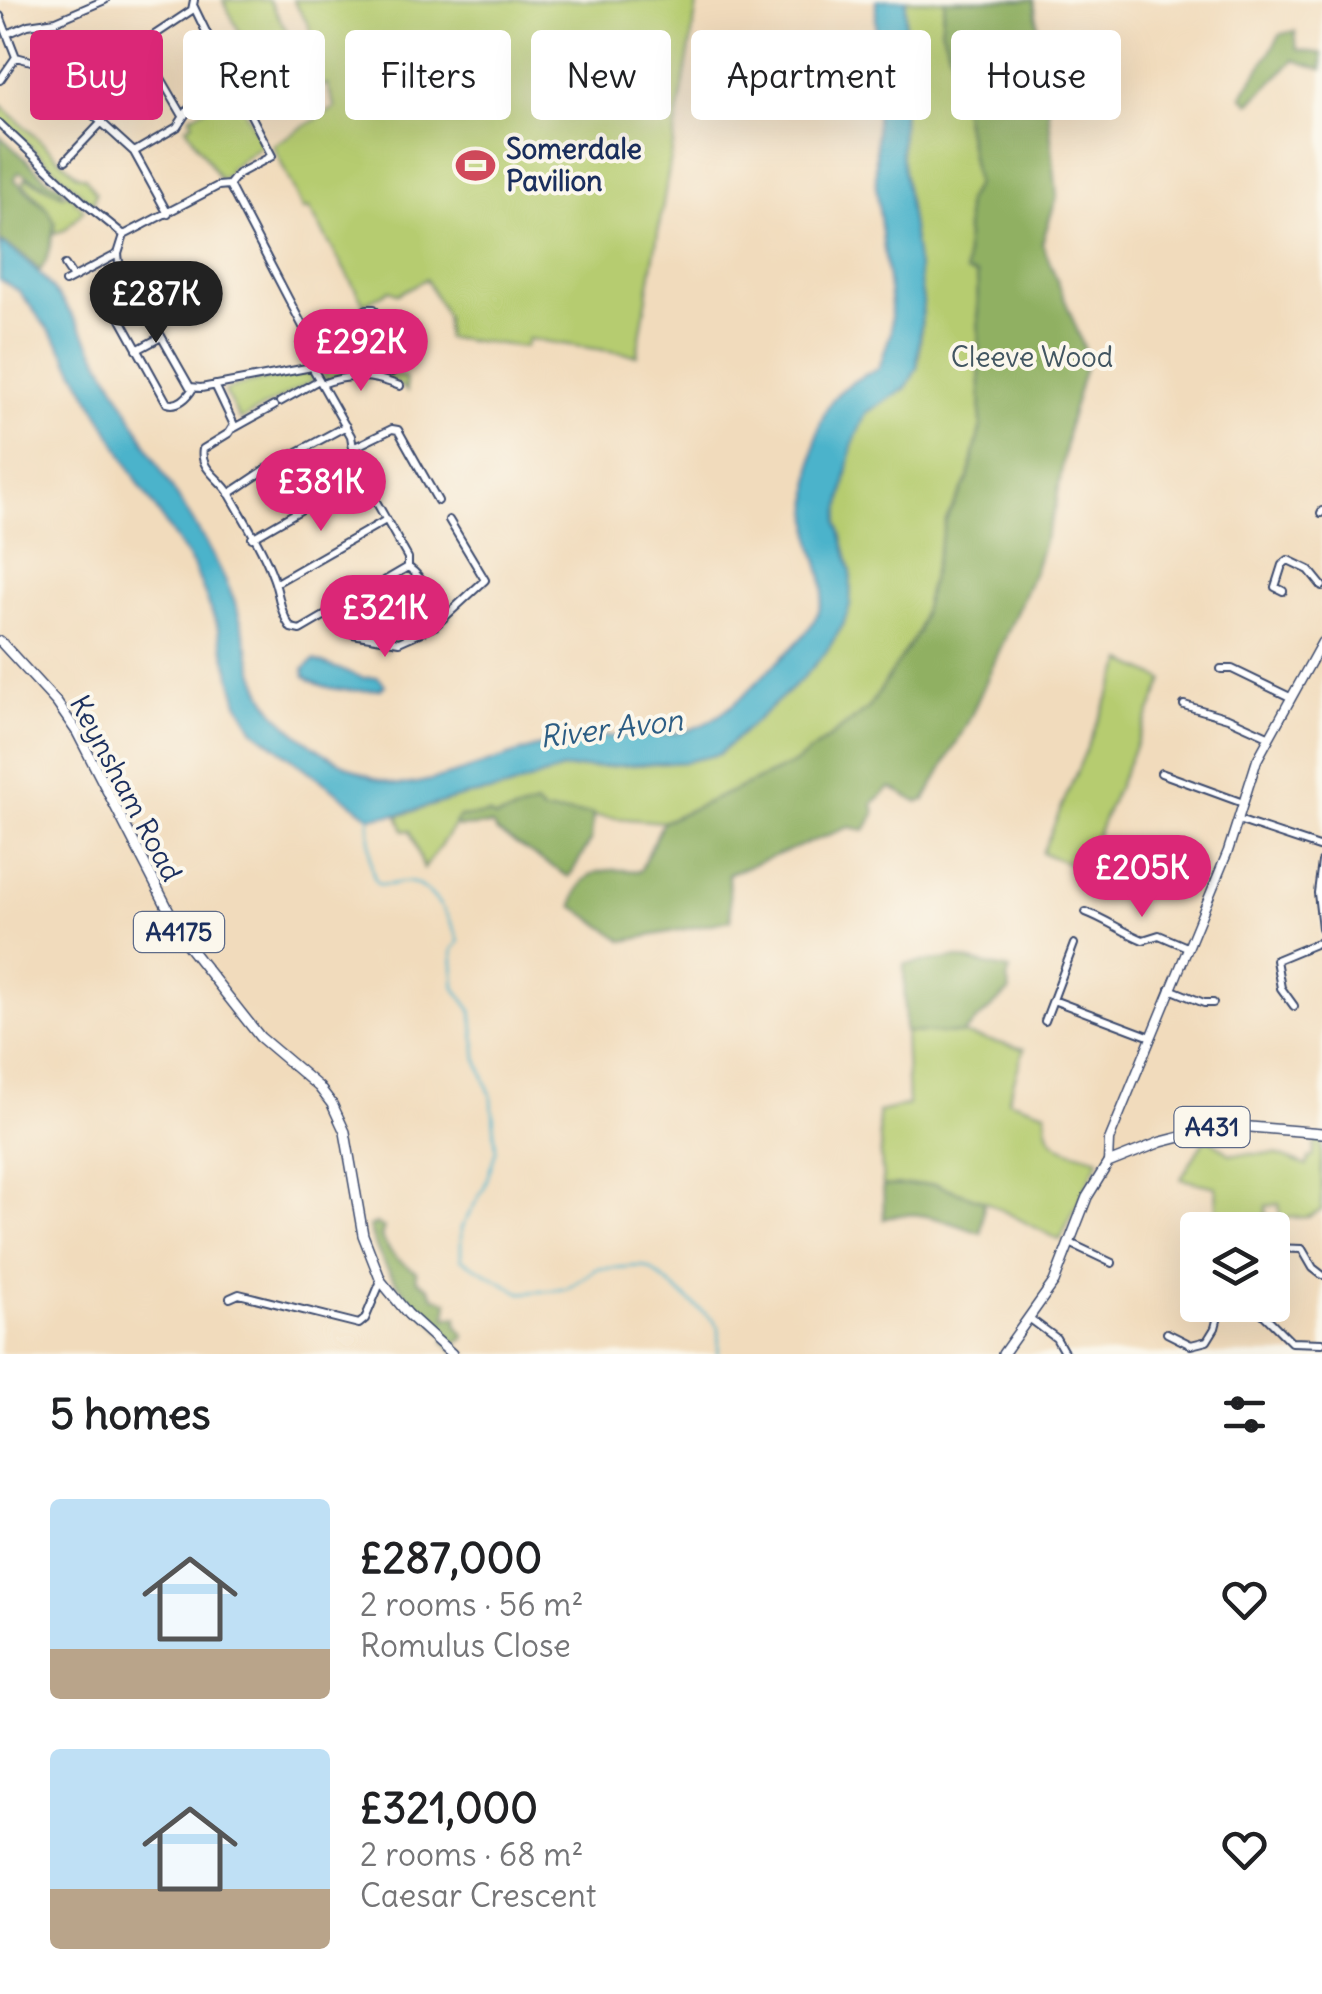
<!DOCTYPE html>
<html lang="en">
<head>
<meta charset="utf-8">
<style>
  body { margin:0; font-family:Delius,sans-serif; background:#f2f2f2; color:#202124; height:100vh; display:flex; flex-direction:column; font-size:38px; white-space:nowrap }
  * { box-sizing:border-box; margin:0 }
  p { font-size:32px; color:#757577 }
  .icon { flex:none; width:55px; height:55px; fill:none; stroke:currentColor; stroke-width:2; stroke-linecap:round; stroke-linejoin:round }
  .map { position:relative; height:1354px; overflow:hidden }
  .drawer { display:flex; flex-direction:column; background:#fff; flex:1 }
  .drawer>* { flex:none }
  .banner { position:absolute; left:30px; top:30px; width:1262px; height:90px; display:flex; gap:20px }
  .controls { position:absolute; left:1180px; top:1212px; display:grid; gap:20px }
  .controls a { display:grid; place-items:center; width:110px; height:110px; border-radius:10px; background:#fff; box-shadow:0 10px 40px #0002; font-size:50px }
  .price { position:absolute; translate:-50% -85px; padding:0 22px; border-radius:35px; background:#db2777; color:#fff; font-size:32px; line-height:65px; filter:drop-shadow(0 2px 5px #0008) }
  .price::after { content:''; position:absolute; left:50%; top:60px; width:30px; height:22px; margin-left:-15px; background:inherit; clip-path:polygon(0 0,100% 0,50% 100%) }
  .price.active { background:#222; color:#fff }
  ul { padding:0; list-style:none }
  li { display:flex; align-items:center; gap:30px; height:250px; padding:0 50px }
  li span { display:grid; place-items:center; flex:none; width:280px; height:200px; border-radius:10px; color:#555 }
  li>.icon { margin-inline-start:auto }
  span .icon { width:120px; height:120px; fill:#fffc; stroke-width:1 }
  li b { font-size:42px }
  h2 { display:flex; justify-content:space-between; align-items:center; height:120px; padding:0 50px; font-size:42px }
  .tag { padding:0 35px; border-radius:10px; background:#fff; box-shadow:0 10px 40px #0002; font-size:35px; line-height:90px }
  .tag.active { background:#db2777; color:#fff }
  .map>svg:first-child { display:block }
</style>
</head>
<body>
<div class="map">
<svg width="1322" height="1354" viewBox="0 0 1322 1354">
  <rect width="100%" height="100%" fill="#fbf7ec"/>
  <filter id="ink" filterUnits="userSpaceOnUse"><feTurbulence type="fractalNoise" baseFrequency=".01" numOctaves="2"/><feDisplacementMap in="SourceGraphic" scale="20" xChannelSelector="R" yChannelSelector="G"/><feConvolveMatrix kernelMatrix="1 2 1 2 8 2 1 2 1" color-interpolation-filters="sRGB"/></filter>
  <filter id="wash" filterUnits="userSpaceOnUse"><feTurbulence type="fractalNoise" baseFrequency=".0048" numOctaves="4" result="noise"/><feDisplacementMap in="SourceGraphic" scale="40" xChannelSelector="R" yChannelSelector="G"/><feGaussianBlur stdDeviation="2.25" result="paint"/><feColorMatrix in="noise" values="0 0 0 0 0 0 0 0 0 0 0 0 0 0 0 0 0 1.4 0 .05"/><feComposite in="paint" operator="in"/></filter>
  <g filter="url(#wash)">
    <rect width="100%" height="100%" fill="#f1dbbc"/>
    <path fill="#b6cc70" stroke="#687e67" stroke-width="2.5" d="M223,0h46l24,42 -29,38z
      M293,0h405l-61,355 -109,-16 -3,8 -79,-9v-22l-20,-37 -28,15 -8,-4 -26,14 -55,-96 -6,2 -30,-65 62,-37 -8,-24 -21,8 -13,-34 23,-10 -8,-24z
      M906,0h39l-3,29 14,43 20,112 -10,17v70l11,4 4,150 -13,54 -22,41 -28,112 -50,77 -73,54 -132,59 -120,-10 -8,-6 -40,12 -35,-1 -36,52 -14,-39 -6,1 -6,-15 65,-20 43,-7 56,-20 122,-7 35,-8 83,-75 24,-27 17,-27 7,-20 1,-33 -13,-50 8,-55 10,-36 10,-18 40,-25 11,-20 2,-11 4,-55 -22,-148z
      M234,92l29,52 -34,25 1,4 -10,7 -34,-53 7,-4 -3,-6z
      M0,104l77,71 8,2 11,16 -3,12 -93,-87z
      M26,178l37,17 4,-3 17,18 -19,20 -10,3c1,-22 -18,-35 -32,-50z
      M341,360v5l22,1 42,12 2,13c-21,-19 -57,-22 -82,-10l-2,-15z
      M310,371l4,9 -74,40 -15,-28c8,-9 66,-17 85,-21z
      M1124,661l40,19 -82,189 -40,-16z
      M905,1032l57,2 62,15 -16,51 38,12c-2,39 21,36 53,47l-39,81 -76,-39 -49,-17 -52,2 -5,-74 30,-7z
      M1206,1137l24,17h46l31,12 2,-8 4,-1 3,-18h6v71l-14,7 -28,1 -1,-14 -13,2v10l-35,2 -1,12h-12l-2,-43 -35,-8z"/>
    <path fill="#90b062" stroke="#567060" stroke-width="2.5" d="M945,0h89l9,64 10,12 -7,11 11,109 -15,47 46,114 -19,66 -13,82 -22,67 -64,146 -45,82 -6,2c-11,-3 -18,-11 -29,-14l-17,15 2,11 -10,16 -16,-3 -121,47 3,46 -107,21 -51,-35c8,-41 33,-37 67,-35l23,-49 132,-59 73,-54 50,-77 28,-112 22,-41 13,-54 -4,-150 -11,-3v-71l10,-17 -20,-112 -15,-43z
      M1295,31l2,18 25,5v15l-28,-9 -44,43 -8,-7 39,-62z
      M0,136l48,44 16,7 -3,6 -42,-21 -5,7 34,31 7,13 -8,36 -7,12 -17,-16 -23,-14z
      M536,805l7,7 50,2 -2,26 -22,37 -72,-45 -5,-7 -33,2 -5,-4 6,-6 29,-3 6,4z
      M956,958l54,12 -3,10 3,11 -48,43 -57,-2 -1,-68z
      M935,1184l49,17 -3,32c-33,-11 -63,-26 -97,-14l-1,-33z
      M376,1224l8,4 -3,9c12,20 16,23 35,34l1,9 11,7 6,10 14,5 -2,16 11,-1v9l7,9v4l-10,5 12,10h-8l-14,-12 3,-5c-32,-32 -67,-65 -78,-110z"/>
    <path fill="#4cb3cb" stroke="#347194" stroke-width="2.5" d="M876,0h30l-5,154 22,148 -6,66 -11,20 -40,25 -14,33 -14,76 13,50 -1,33 -7,20 -17,27 -24,27 -83,75 -35,8 -122,7 -56,20 -42,7 -63,18 -29,3 -6,-3 -112,-84 -16,-27 -21,-78 -24,-60 -54,-81 -80,-140 -40,-53 -19,-11v-37c67,31 127,173 167,237 24,39 49,75 66,118 15,35 17,84 41,113 26,31 82,65 121,73 30,6 130,-37 167,-44 41,-8 89,1 127,-10 32,-10 56,-35 78,-58 22,-22 53,-45 56,-78 2,-19 -10,-40 -12,-59 -3,-37 -2,-109 24,-138 12,-14 28,-21 44,-29l12,-36v-27l-15,-119z
      M314,660l49,18 15,-1 7,8 -4,4c-22,3 -60,3 -77,-14v-6z"/>
    <g fill="none" stroke-linecap="round" stroke-linejoin="round">
      <path stroke="#4cb3cb" stroke-width="2.5" d="M369,817c3,21 -3,47 8,66 12,5 19,-2 31,-1 24,3 45,40 51,60l-7,8 3,38 17,23 5,47 15,41 4,52 -12,37 -23,40v31l60,34 46,-4 29,-20 46,-3 9,3 63,52 5,7 -1,26"/>
    </g>
  </g>
  <g filter="url(#ink)">
    <g fill="none" stroke-linecap="round" stroke-linejoin="round">
      <defs>
        <path id="minor" d="M194,7l38,78
          M0,16l16,41 -16,23
          M7,34l21,-9 28,-4 49,-21
          M141,44l42,72
          M16,57l19,5 99,90 34,62
          M65,89l10,-11 66,-34 51,-34 2,-10
          M0,124l83,78 41,33
          M134,152l43,-25 13,-20 35,-21 7,-1 6,5 34,66 -34,18 -9,11
          M66,160l36,-38
          M229,185l-11,1 -94,49 -6,19 1,8 71,125 11,1 111,-21
          M229,185l82,157 4,15 -3,10
          M65,265l8,12
          M65,282l53,-28
          M119,316l48,87c11,4 21,-6 26,-15
          M311,342l56,-33h7l17,29 -7,31
          M137,350l24,-13
          M341,360l51,12
          M312,367l39,69 5,30 52,92v9c18,12 22,34 38,49
          M322,384c28,-11 50,-9 78,2
          M215,385l19,40 -5,8 -26,16c-4,20 17,29 26,44 15,26 34,56 44,84 7,18 6,34 18,51l9,2 108,-63
          M280,402l39,-22
          M234,428l40,-22
          M355,447l37,-18 6,1 40,71
          M229,494l39,-26 78,-42
          M1321,513l1,-2
          M252,538l109,-63
          M276,583l110,-63
          M1283,591l-8,-4 7,-22 6,-5 21,10 13,16
          M335,609l18,25 46,8 36,-16 50,-46 -36,-60
          M1221,669h11l58,28
          M1184,705l44,13 40,18
          M1161,773l82,30
          M1238,820l84,28
          M1322,862l-4,31 4,35
          M1086,912c21,8 37,20 57,28l16,-5 28,12
          M1170,989l34,14h9
          M1053,1000l98,37
          M1294,1006l-13,-18 -5,-28 46,-19
          M1045,1021l29,-77
          M1070,1243l42,20
          M1272,1248l30,1 11,19 9,7
          M230,1298l9,-4 120,30 6,-5 16,-38
          M1247,1305l15,8 29,29 31,1
          M1029,1318l27,20 9,16
          M1167,1333l24,12 16,-4 8,-13 6,-23"/>
        <path id="tertiary" d="M1108,1163l1,-23 119,-289 29,-91 65,-118"/>
        <path id="primary" d="M0,641l57,62 20,29 108,210 75,95 59,50 13,17 13,28 18,103 18,46 27,33 44,40
          M1003,1354l51,-72 33,-85 21,-34 53,-21 66,-17 95,8"/>
      </defs>
      <use href="#minor" stroke="#3b496c" stroke-width="10"/>
      <use href="#tertiary" stroke="#3b496c" stroke-width="11"/>
      <use href="#primary" stroke="#3b496c" stroke-width="12"/>
      <use href="#minor" stroke="#fff" stroke-width="6"/>
      <use href="#tertiary" stroke="#fff" stroke-width="8"/>
      <use href="#primary" stroke="#fff" stroke-width="9"/>
    </g>
  </g>
  <defs>
    <symbol id="stadium-bare" viewBox="-9 -9 18 18"><path d="M0-5a6.5 5 0 1 0 0 10a6.5 5 0 1 0 0-10ZM-3.5-1.8h7v3.6h-7Z" fill="#d1495b" stroke="#fbf7ec" stroke-width="2.5" paint-order="stroke"/></symbol>
  </defs>
  <g fill-rule="evenodd">
    <use href="#stadium-bare" x="448" y="138" width="55" height="55"/>
  </g>
  <g text-anchor="middle" dominant-baseline="central" stroke-width="8" stroke-linejoin="round" paint-order="stroke">
    <g fill="#fbf7ec" stroke="#5e6b89" stroke-width="2.5">
      <rect x="134" y="912" width="90" height="40" rx="8"/>
      <rect x="1174.5" y="1107" width="75" height="40" rx="8"/>
    </g>
    <g font-size="25" font-weight="bold" fill="#1b2f5e">
      <text x="179" y="932">A4175</text>
      <text x="1212" y="1127">A431</text>
    </g>
    <g font-size="28" font-weight="bold" fill="#1b2f5e" stroke="#fbf7ec" text-anchor="start">
      <text x="506" y="149">Somerdale<tspan x="506" dy="32">Pavilion</tspan></text>
    </g>
    <g font-size="28" fill="#425662" stroke="#fbf7ec">
      <text x="1032" y="357">Cleeve Wood</text>
    </g>
    <g font-size="28" fill="#1b2f5e" stroke="#fbf7ec">
      <text transform="translate(126 788) rotate(62)">Keynsham Road</text>
    </g>
    <g font-size="30" font-style="italic" fill="#2c5d84" stroke="#fbf7ec">
      <text transform="translate(611 728) rotate(-7)">River Avon</text>
    </g>
  </g>
</svg>
<div class="controls">
<a><svg class="icon" aria-label="layers" viewBox="0 0 24 24"><path d="M12 4l9 5-9 5-9-5zM3 14l9 5 9-5"/></svg></a>
</div>
<b class="price active" style="left:156px;top:346px">£287K</b>
<b class="price" style="left:361px;top:394px">£292K</b>
<b class="price" style="left:321px;top:534px">£381K</b>
<b class="price" style="left:385px;top:660px">£321K</b>
<b class="price" style="left:1142px;top:920px">£205K</b>
<div class="banner">
<a class="tag active">Buy</a>
<a class="tag">Rent</a>
<a class="tag">Filters</a>
<a class="tag">New</a>
<a class="tag">Apartment</a>
<a class="tag">House</a>
</div>
</div>
<section class="drawer">
<h2>5 homes<svg class="icon" aria-label="filters" viewBox="0 0 24 24"><path d="M4 7h16M4 17h16"/><circle cx="9" cy="7" r="2"/><circle cx="15" cy="17" r="2"/></svg></h2>
<ul>
<li><span style="background:linear-gradient(#bfe0f5 75%,#b9a48a 0)"><svg class="icon" aria-label="home" viewBox="0 0 24 24"><path d="M3 11l9-7 9 7M6 9v11h12V9"/></svg></span><div><b>£287,000</b><p>2 rooms · 56 m²</p><p>Romulus Close</p></div><svg class="icon" aria-label="heart" viewBox="0 0 24 24"><path d="M12 20l-8-8c-3-5 5-10 8-4 3-6 11-1 8 4z"/></svg></li>
<li><span style="background:linear-gradient(#bfe0f5 70%,#b9a48a 0)"><svg class="icon" aria-label="home" viewBox="0 0 24 24"><path d="M3 11l9-7 9 7M6 9v11h12V9"/></svg></span><div><b>£321,000</b><p>2 rooms · 68 m²</p><p>Caesar Crescent</p></div><svg class="icon" aria-label="heart" viewBox="0 0 24 24"><path d="M12 20l-8-8c-3-5 5-10 8-4 3-6 11-1 8 4z"/></svg></li>
</ul>
</section>
</body>
</html>
